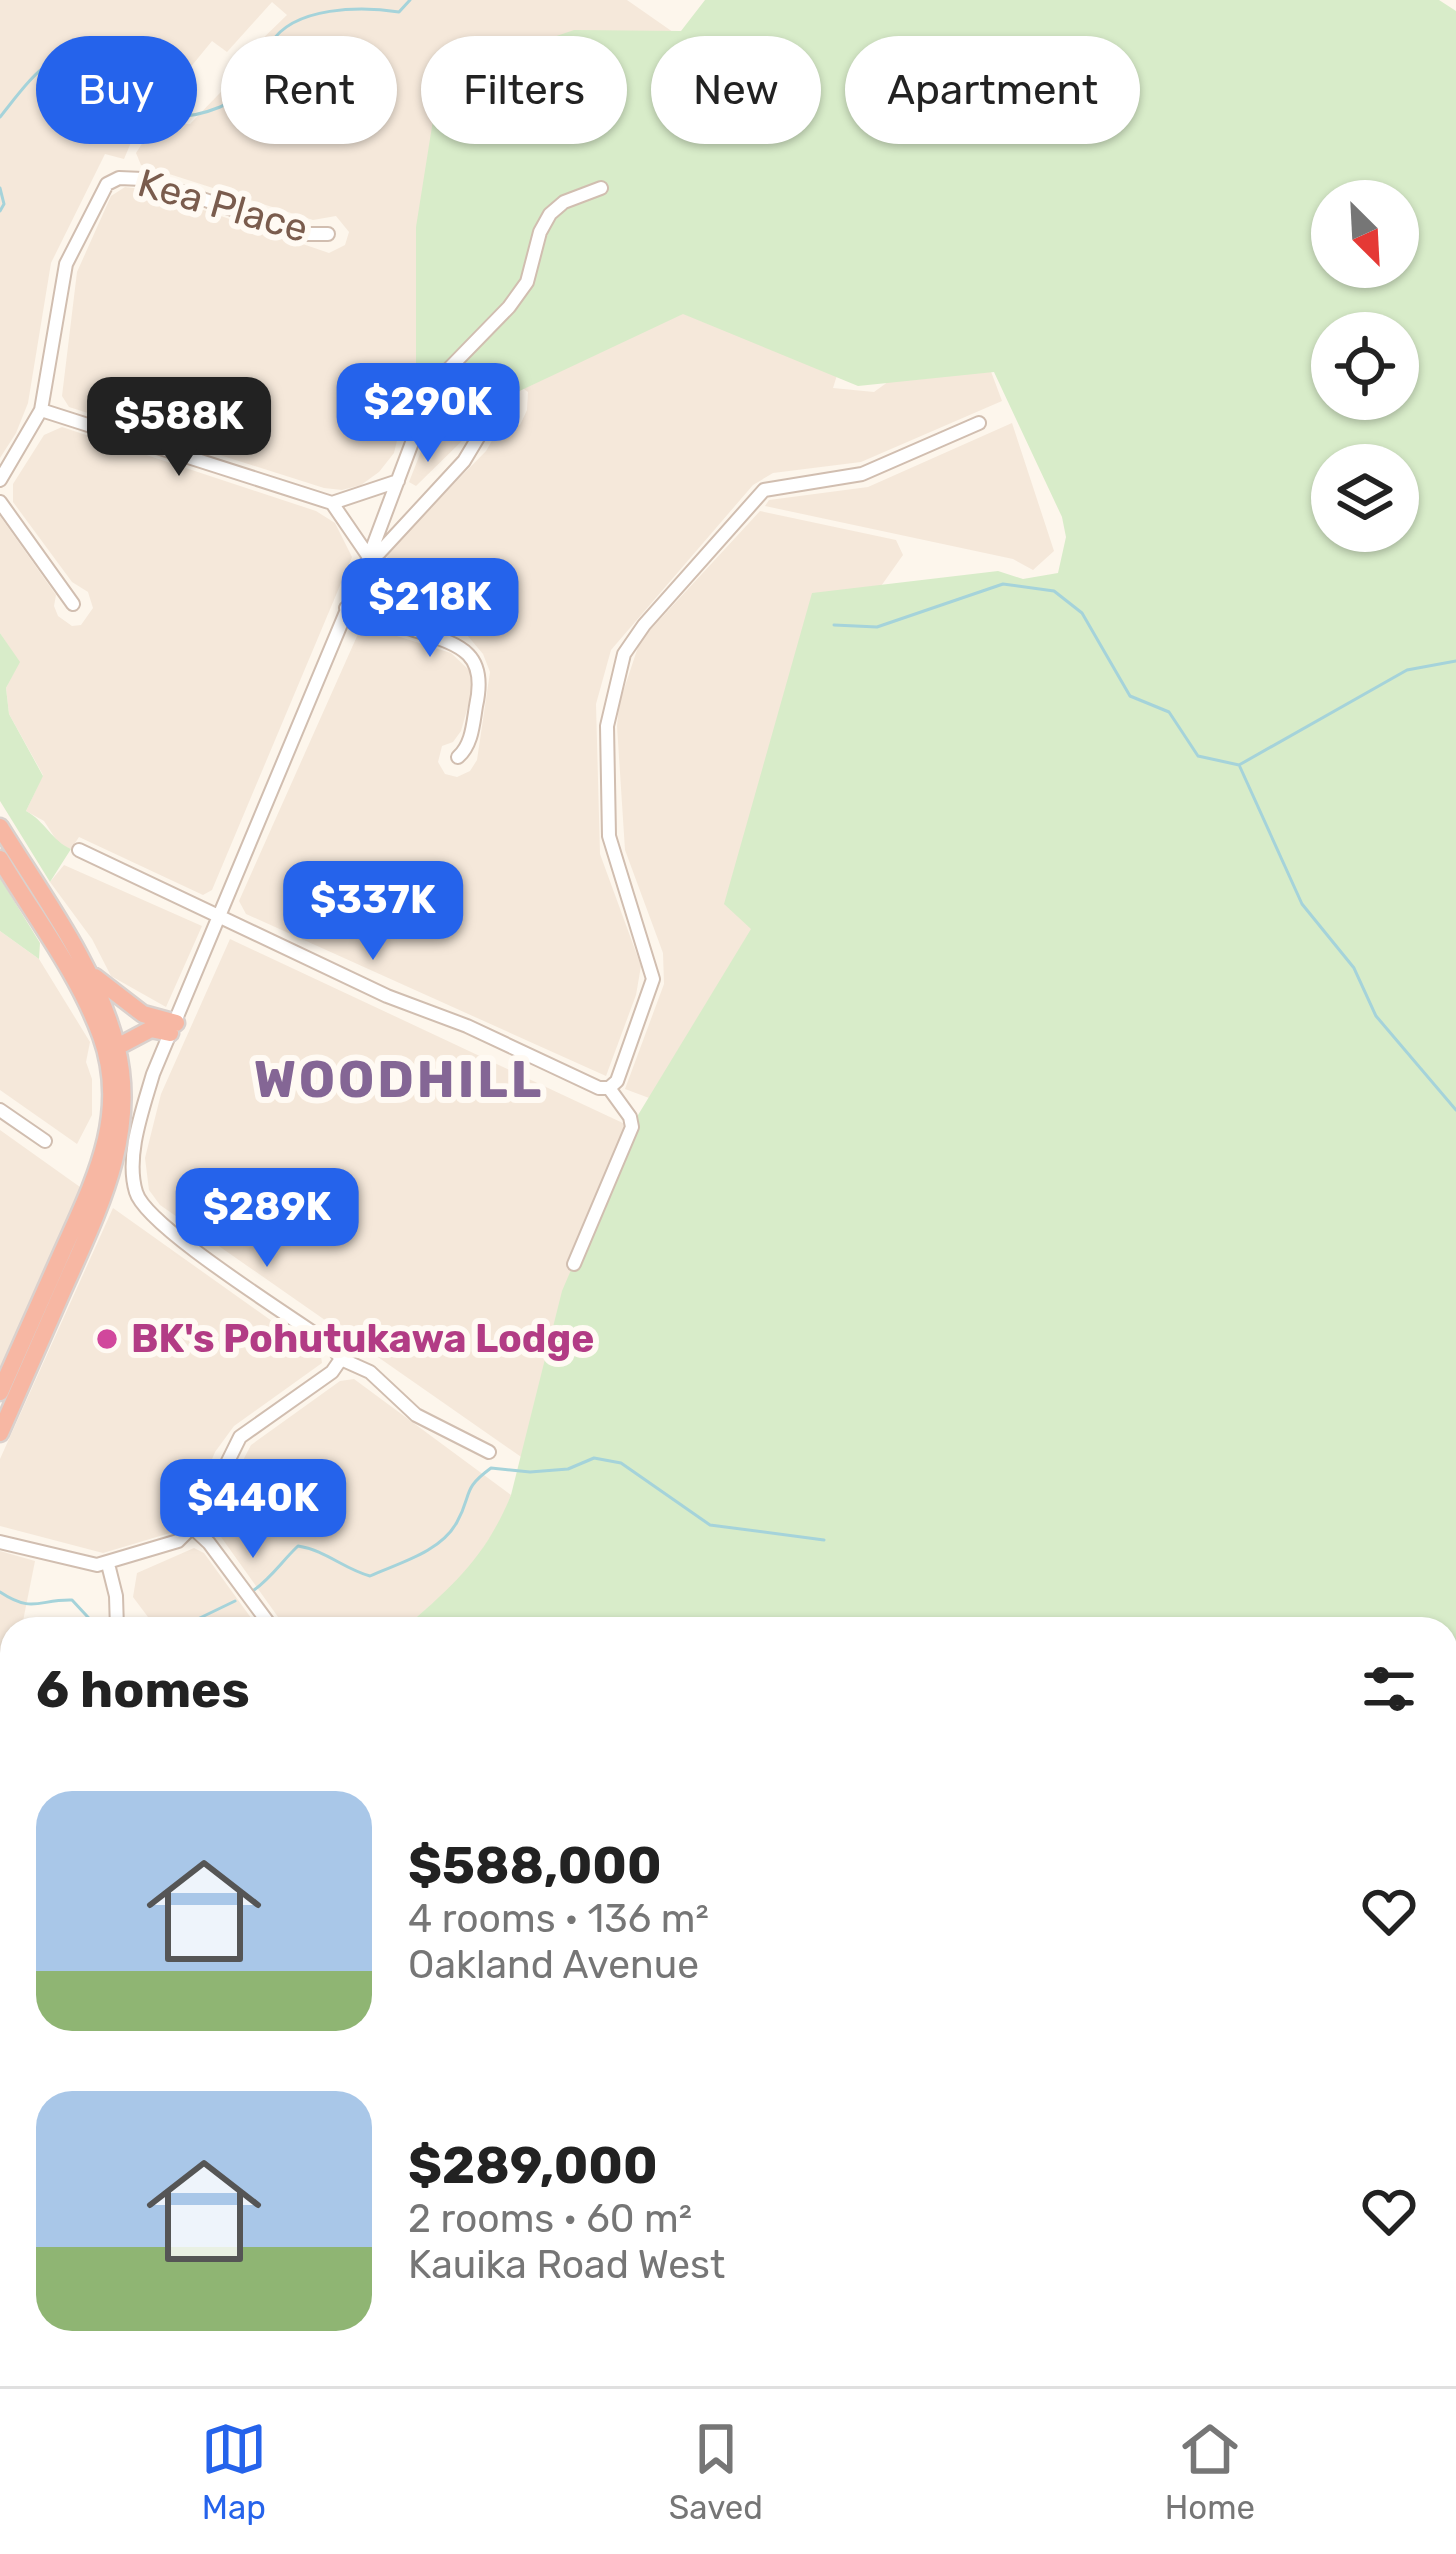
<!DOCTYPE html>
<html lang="en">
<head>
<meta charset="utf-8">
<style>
  body { margin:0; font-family:Rubik,sans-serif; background:#f2f2f2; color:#222; height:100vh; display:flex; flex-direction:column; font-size:45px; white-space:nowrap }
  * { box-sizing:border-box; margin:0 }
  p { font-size:39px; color:#767676 }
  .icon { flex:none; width:66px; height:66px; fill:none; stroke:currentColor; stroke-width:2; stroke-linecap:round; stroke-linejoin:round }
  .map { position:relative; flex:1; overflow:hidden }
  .sheet { position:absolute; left:0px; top:1617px; width:1458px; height:771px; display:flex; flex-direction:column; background:#fff; border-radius:36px 36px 0 0; box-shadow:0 3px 9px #0004 }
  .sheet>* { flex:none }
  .banner { position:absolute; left:36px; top:36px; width:1386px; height:108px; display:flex; gap:24px }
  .needle { width:78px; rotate:156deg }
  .buttons { position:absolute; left:1311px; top:180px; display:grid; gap:24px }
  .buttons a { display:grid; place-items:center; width:108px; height:108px; border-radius:50%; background:#fff; box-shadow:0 3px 9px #0004; font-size:60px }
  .price { position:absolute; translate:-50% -102px; padding:0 27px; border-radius:24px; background:#2563eb; color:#fff; font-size:39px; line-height:78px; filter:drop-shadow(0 3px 6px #0008) }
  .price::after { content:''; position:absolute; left:50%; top:72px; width:36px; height:27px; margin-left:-18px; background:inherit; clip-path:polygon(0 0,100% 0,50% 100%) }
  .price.on { background:#222; color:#fff }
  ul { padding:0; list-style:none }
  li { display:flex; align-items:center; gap:36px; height:300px; padding:0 36px }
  li span { display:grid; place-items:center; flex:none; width:336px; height:240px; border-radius:36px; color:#555 }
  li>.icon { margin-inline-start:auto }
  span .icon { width:144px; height:144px; fill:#fffc; stroke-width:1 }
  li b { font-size:51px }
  h2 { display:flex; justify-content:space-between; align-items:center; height:144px; padding:0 36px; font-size:51px }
  .tag { padding:0 42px; border-radius:54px; background:#fff; box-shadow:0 3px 9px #0004; font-size:42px; line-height:108px }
  .tag.on { background:#2563eb; color:#fff }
  .tab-bar { display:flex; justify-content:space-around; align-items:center; height:168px; border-top:3px solid #e0e0e0; background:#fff; font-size:33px; color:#767676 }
  .tab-bar a { display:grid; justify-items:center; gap:6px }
  .tab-bar .on { color:#2563eb }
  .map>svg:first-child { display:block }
</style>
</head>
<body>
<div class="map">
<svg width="1456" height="2386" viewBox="0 0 1456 2386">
  <rect width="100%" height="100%" fill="#fdf6ec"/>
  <path fill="#f5e8da" d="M0,0h627l76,53 141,300 -11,35 41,4 62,-45 41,-13 25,67 -141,61 -88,11 -20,12 -142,165 -15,54 4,150 41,112 -5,29 -30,81 -360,-162 -7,-13 123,-276 89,28 18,17 3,22 -11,39 -8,11 -11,4 -4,16 7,12 12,3 13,-6 7,-11 13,-88 -7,-18 -16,-19 -95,-34 18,-52 96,-98 18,-31 16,5 7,-15 1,-18 -11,-8 -13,-1 -36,52 -52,51 -7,-4 20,-51 -28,-7 -7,29 -15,19 -18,13 -19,5 -18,-2 -255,-81 -7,-11 15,-124 34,-76 14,-9 17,2 187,64 16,-8 4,-13 -13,-16 -23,4 -172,-55 -5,-12 19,-30 35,1 55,-57 11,-22 31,-30 -15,-13 -45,50 -15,-11 -23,28 -16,11 -53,-17 -17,34 35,29 -14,33 -19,-5 -54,109 -23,140 -12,30 -16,25z
    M1012,423l42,128 -21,19 -20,-11 -248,-53 4,-6 99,-13z
    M62,427l254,84 19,12 17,34 -140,333 -9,5 -124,-58 -8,12 -12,-5 -15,-23 -18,-10 17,-36 -34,-61 -3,-26 13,-26 -19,-29v-117l56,79 -2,11 4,10 14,10 9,-1 12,-17 -5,-16 -16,-10 -59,-80v-18l31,-49z
    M760,511l136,29 7,15 -116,164 47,17 -158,372 -51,-19 39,-105 -1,-31 -38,-103 -8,-124 2,-22 21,-63z
    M64,865l138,61 -36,81 -55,-31 -19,-37 -42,-57z
    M0,931l39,28 51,83 -4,20 6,17v36l-15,29 -77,-54z
    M230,939l427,200 -130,322 -367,-256 -11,-15 -4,-32 16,-64z
    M0,1130l80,57v10l-80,176z
    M113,1208l208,148 1,7 -88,63 -19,26 -26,63 -19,18 -67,20 -103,-27v-67z
    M354,1379l157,116 -9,24 -36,56 -63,54h-107l-13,-5 -62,-87 -7,-11 1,-12 36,-69 89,-64z
    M194,1548l10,5 55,76h-102l-24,-32 4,-24z
    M0,1551l35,10 -12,60 44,-3 1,11h-56v95l-12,-2z
    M0,1754l12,3v242l-12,40z
    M12,2107v149l-7,1 -5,-5v-106z
    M12,2286v90h106l1,10h-119v-99z"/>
  <path fill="#d8ecc9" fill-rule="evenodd" d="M705,0h734l17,11v2375h-1327v-10h1317v-747h-1043c50,-43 82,-71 108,-134l51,-204 73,-171 116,-191 -27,-25 88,-311 186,-22 25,8 35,-6 8,-36 -4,-20 -68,-145 -136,14 -175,-72 -172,81 -38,28 -57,-21v-175l24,-151 134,-46 107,1zM1332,201h66v66h-66zM1332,333h66v66h-66zM1332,465h66v66h-66z
    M0,633l20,29 -14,26 3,26 34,62 -17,35c19,10 26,30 45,38l-21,33 -50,-81z
    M0,878l40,65 -1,16 -39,-28z"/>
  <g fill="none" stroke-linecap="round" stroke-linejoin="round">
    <path stroke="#a5d3da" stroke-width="3" d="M0,117c10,-12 38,-51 51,-53 52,-11 73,82 169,43 30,-12 35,-39 51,-64 23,-37 91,-37 128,-31l11,-12
      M0,188l4,16 -4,7
      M834,625l43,2 126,-43 51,7 28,22 48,83 39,16 29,44 41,9 168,-95 49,-9
      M1240,767l62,137 52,64 22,48 80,94
      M254,1590c18,-13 28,-29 44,-44 27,4 46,23 72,30 29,-13 71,-24 87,-54 16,-29 4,-32 34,-54l39,4 38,-3 26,-11 27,5 89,62 114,15
      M0,1592c33,22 39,7 72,8l27,29
      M177,1629l58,-28
      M1446,1737l10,1
      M0,2382l26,-6"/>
    <defs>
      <path id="minor" d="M41,410l291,93 66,-22
        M0,480l41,-70 25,-146 41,-80 12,-6 24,1 163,55h22
        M0,502l73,102
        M332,503l37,54 10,-4 85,-92 21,-35 21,-22
        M346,608c24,7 47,15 71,23 43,14 71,21 59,75 -3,18 -4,39 -18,51
        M79,850l308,146 80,30 132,62h10l21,29 2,10 -58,137
        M609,1088l8,-7 36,-102 -44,-143 -2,-110 17,-72 20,-29 120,-135 98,-16 117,-51
        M0,1110l45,31
        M489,1452l-73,-37 -46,-43 -29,-13 -10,-14c-37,-27 -185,-118 -195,-153 -11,-36 7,-83 17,-118l216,-517 65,-173 75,-77 18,-25 13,-50 10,-18 14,-12 37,-14
        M194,1529l15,14 64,86
        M0,1542l97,23 81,-24 21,-21 41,-83 92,-65 9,-13
        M108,1564l8,32 1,33
        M0,1739l12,3
        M0,2094l12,-40
        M0,2272l12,-2
        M156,2386l8,-10"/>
      <path id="highway" d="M0,827c42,68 96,139 116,218 23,88 -18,166 -53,245 -21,47 -42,95 -63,143
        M0,859c34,57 78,114 101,177 29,80 -9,149 -41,221 -20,45 -40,90 -60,135
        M95,977l48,37 33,9
        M117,1047l34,-18 19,4"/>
    </defs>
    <use href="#minor" stroke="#d1beb0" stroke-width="16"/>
    <use href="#highway" stroke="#dad1cd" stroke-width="21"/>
    <use href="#minor" stroke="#fff" stroke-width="12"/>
    <use href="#highway" stroke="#f7b7a3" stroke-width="16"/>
  </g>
  <circle fill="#d1479c" stroke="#fffaf3" stroke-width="4.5" cx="107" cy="1339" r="12"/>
  <g text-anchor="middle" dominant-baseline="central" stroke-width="12" stroke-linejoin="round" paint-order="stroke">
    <g font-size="39" fill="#7a5c4d" stroke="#fffaf3">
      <text transform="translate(223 206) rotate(16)">Kea Place</text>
    </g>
    <g font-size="39" font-weight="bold" fill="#b23c85" stroke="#fffaf3" text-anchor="start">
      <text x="131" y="1339">BK's Pohutukawa Lodge</text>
    </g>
    <g font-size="51" font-weight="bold" letter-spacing="3" fill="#846695" stroke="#fffaf3">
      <text x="399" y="1079">WOODHILL</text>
    </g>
  </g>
</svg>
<div class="buttons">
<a><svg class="needle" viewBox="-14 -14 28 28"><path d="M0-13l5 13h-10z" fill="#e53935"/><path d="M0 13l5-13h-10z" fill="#767676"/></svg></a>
<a><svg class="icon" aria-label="locate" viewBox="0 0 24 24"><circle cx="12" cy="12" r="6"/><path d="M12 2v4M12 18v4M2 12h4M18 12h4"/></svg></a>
<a><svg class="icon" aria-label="layers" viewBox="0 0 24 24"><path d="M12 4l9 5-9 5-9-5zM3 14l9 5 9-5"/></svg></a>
</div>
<b class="price" style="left:428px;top:465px">$290K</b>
<b class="price on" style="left:179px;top:479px">$588K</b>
<b class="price" style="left:430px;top:660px">$218K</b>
<b class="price" style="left:373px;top:963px">$337K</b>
<b class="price" style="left:267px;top:1270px">$289K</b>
<b class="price" style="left:253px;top:1561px">$440K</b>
<div class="banner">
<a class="tag on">Buy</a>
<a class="tag">Rent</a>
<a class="tag">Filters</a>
<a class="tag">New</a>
<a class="tag">Apartment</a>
</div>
<section class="sheet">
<h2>6 homes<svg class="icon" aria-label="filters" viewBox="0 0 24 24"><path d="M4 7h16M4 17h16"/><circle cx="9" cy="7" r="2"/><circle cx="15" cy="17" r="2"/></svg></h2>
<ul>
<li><span style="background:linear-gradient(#a9c7e8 75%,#8fb573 0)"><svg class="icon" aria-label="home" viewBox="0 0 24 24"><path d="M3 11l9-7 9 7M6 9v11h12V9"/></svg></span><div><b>$588,000</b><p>4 rooms · 136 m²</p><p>Oakland Avenue</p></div><svg class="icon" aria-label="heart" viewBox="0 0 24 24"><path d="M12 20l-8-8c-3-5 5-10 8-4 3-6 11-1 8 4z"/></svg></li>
<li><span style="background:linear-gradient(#a9c7e8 65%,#8fb573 0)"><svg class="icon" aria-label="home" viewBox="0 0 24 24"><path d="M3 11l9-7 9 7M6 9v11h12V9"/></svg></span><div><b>$289,000</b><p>2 rooms · 60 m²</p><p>Kauika Road West</p></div><svg class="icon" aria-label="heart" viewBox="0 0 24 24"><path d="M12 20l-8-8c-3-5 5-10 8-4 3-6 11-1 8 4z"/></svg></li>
</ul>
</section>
</div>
<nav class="tab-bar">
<a class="on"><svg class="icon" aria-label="map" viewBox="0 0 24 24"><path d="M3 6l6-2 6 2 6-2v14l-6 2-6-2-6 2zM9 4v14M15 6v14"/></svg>Map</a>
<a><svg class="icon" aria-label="saved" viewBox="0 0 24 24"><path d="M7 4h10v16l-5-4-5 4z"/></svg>Saved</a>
<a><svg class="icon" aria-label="home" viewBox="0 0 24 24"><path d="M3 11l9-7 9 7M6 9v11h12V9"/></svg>Home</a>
</nav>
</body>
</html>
